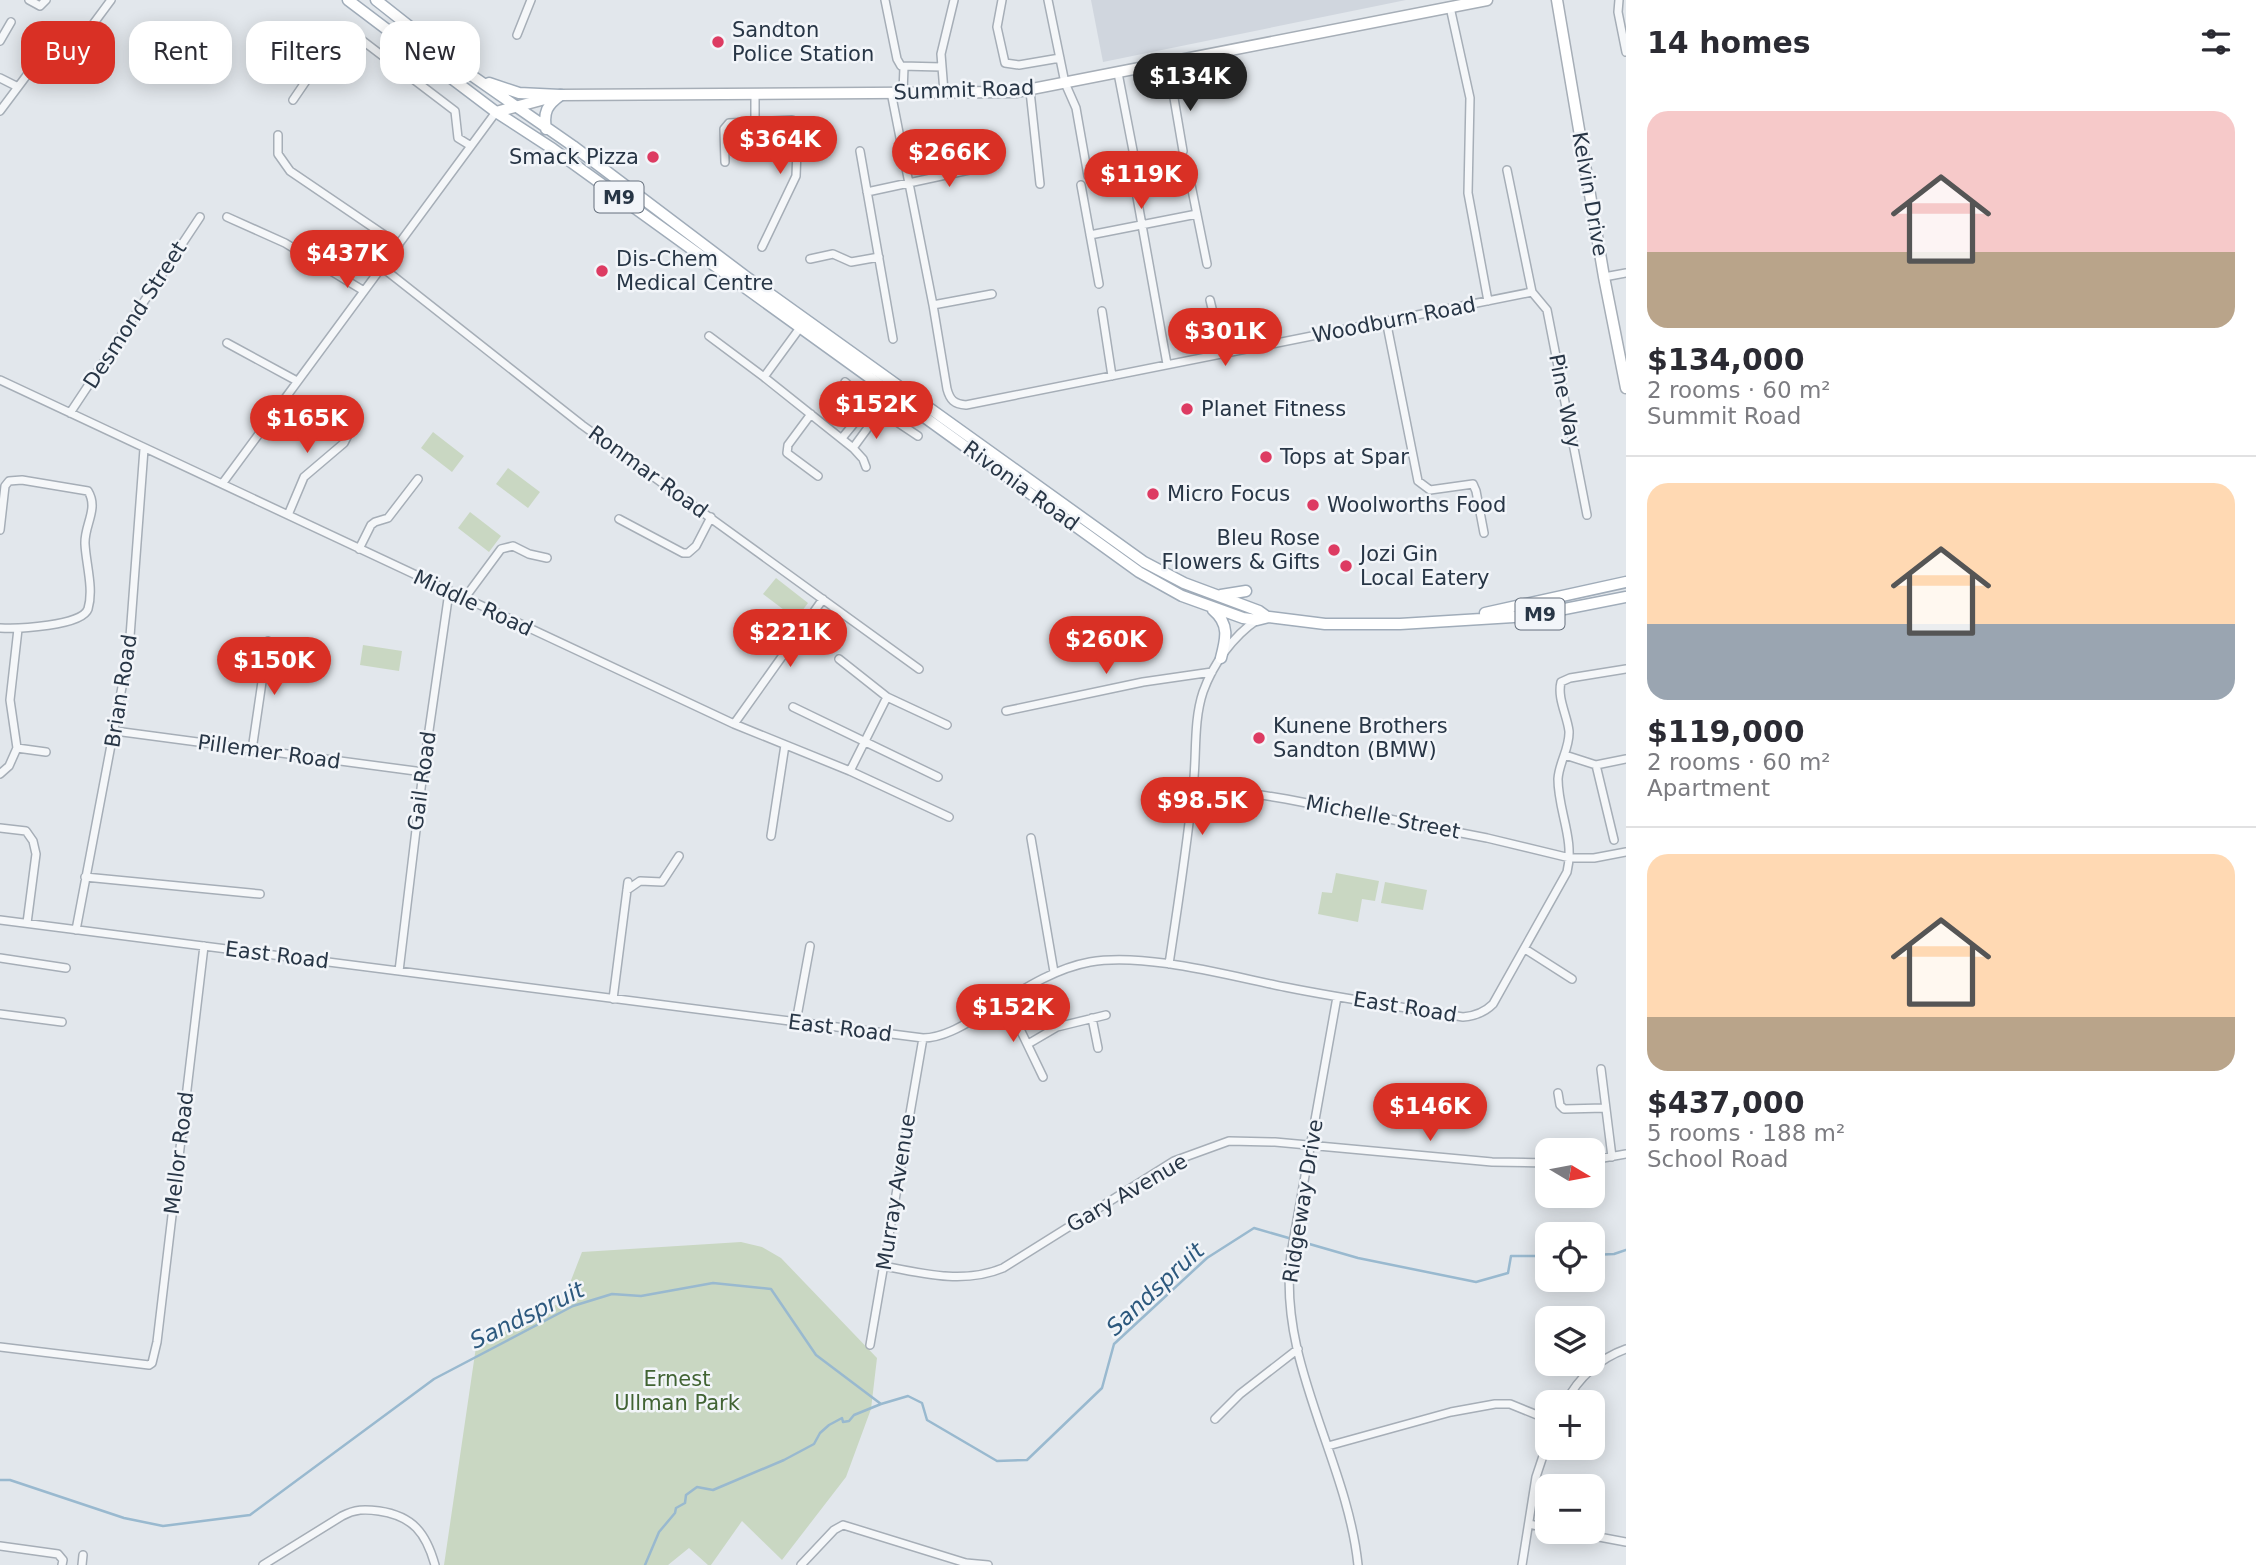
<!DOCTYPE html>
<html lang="en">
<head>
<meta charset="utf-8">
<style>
  body { margin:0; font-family:"DejaVu Sans",sans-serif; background:#f7f7f7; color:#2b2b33; height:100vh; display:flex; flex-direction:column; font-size:26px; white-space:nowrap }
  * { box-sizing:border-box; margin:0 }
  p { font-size:23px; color:#7c7c81 }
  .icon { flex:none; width:38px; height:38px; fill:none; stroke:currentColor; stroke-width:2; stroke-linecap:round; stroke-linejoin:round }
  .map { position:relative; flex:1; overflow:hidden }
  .side { display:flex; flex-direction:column; background:#fff; width:630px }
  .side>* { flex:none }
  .guide { position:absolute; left:21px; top:21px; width:665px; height:63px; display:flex; gap:14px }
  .needle { width:46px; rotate:100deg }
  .buttons { position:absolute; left:1535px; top:1138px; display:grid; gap:14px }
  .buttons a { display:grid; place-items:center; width:70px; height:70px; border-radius:14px; background:#fff; box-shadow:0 4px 18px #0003; font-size:35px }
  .price { position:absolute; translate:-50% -60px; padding:0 16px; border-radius:24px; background:#d93025; color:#fff; font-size:23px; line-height:46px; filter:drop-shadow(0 2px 4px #0008) }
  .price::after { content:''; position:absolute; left:50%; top:42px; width:21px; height:16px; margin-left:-10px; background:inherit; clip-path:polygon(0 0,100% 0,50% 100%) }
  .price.active { background:#222; color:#fff }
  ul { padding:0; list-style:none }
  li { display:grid; align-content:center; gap:14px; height:371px; padding:0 21px }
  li+li { border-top:2px solid #e1e1e2 }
  li span { display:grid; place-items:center; height:217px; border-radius:21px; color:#555 }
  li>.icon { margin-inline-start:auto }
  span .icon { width:126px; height:126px; fill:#fffc; stroke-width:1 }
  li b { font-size:30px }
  h2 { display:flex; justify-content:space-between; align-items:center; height:84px; padding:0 21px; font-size:30px }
  .chip { padding:0 24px; border-radius:21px; background:#fff; box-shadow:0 4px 18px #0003; font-size:24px; line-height:63px }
  .chip.active { background:#d93025; color:#fff }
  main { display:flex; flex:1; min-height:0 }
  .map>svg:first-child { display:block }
</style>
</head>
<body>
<main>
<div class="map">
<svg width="1626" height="1565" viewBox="0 0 1626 1565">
  <rect width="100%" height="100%" fill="#e2e7ec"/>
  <path fill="#d0d6de" d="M1091,0h315l-303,62z"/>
  <path fill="#c9d7c2" d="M433,432l31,24 -12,16 -31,-24z
    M508,468l32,24 -12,16 -32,-24z
    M470,512l31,24 -12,16 -31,-24z
    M776,578l32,25 -12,16 -33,-25z
    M363,645l39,6 -3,20 -39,-6z
    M1336,873l43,8 -4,20 -13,-2 -4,23 -40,-8 4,-22 10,1z
    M1385,882l42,8 -4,20 -42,-7z
    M741,1242l21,5 19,11 96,100 -6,51 -25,68 -64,83 -40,-39 -31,44h-3l-19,-17 -21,17h-224l32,-218 87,-46 19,-49z"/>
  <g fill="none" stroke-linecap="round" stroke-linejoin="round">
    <path stroke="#99b9cf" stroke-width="2.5" d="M1592,1255l22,-1 12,-4
      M0,1480h10l114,38 39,8 87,-11 184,-136 139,-73 39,-12 29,2 72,-13 58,6 45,66 65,49 27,-8 14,7 5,17 70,41 30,-1 75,-72 12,-44 93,-86 47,-30 104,30 118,24 32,-9 3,-17h36
      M645,1565l14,-33 16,-19 1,-5 9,-5 1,-8 11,-8 16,3 71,-30 30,-16 6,-11 9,-8 13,-7 1,4 6,-1 5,-6 27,-11"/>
    <defs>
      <path id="minor" d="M29,0l11,6 6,-6
        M885,0l12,59 4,7 41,1
        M1002,0l-5,27 8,36 14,2 41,-7
        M1048,0l17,83 11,25 12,68
        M1619,0l-1,12 8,40
        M1450,7l20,91 -2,95 20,108
        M88,31l23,-31
        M517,35l14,-35
        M0,41l11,-19
        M1168,63l15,88
        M1118,73l18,93
        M0,78l18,9 -18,24
        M18,87l32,-43
        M1030,91l10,93
        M891,92l42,213 14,84c3,11 7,15 19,16l566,-113
        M903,92l1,-25
        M944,92l-3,-38 13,-54
        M755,93v28
        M293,100l30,-44 33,-8 7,-7 92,70 3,27 13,8
        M278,135v19l12,17 109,74
        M860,151l33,188
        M725,162l-1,-33 5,-6 63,-3 6,3 -2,53 -34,71
        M1187,165l20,99
        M1507,170l25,122
        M1133,175l34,189
        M1081,185l18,99
        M867,192l116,-25
        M227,217l58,26 79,48
        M1090,235l107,-21
        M810,259l23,-5 18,8 28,-5
        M383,268l199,157 337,244
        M1604,277l22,-4
        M1532,292l15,18 40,205
        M1210,300l13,54
        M933,305l59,-11
        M1102,311l10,65
        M1386,320l32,161 12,9 43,-6 3,7 8,42
        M802,325l-38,52 89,71 10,11 3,8
        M709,336l55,41
        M227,343l70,38
        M0,380l734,344 116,47 99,46
        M845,382l25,22
        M70,413l130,-196
        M811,414l-23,31 -1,8 31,23
        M842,438l28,-34 48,32
        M853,448l22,-30
        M222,484l274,-372
        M288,515l16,-38 40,-34 8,-16
        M619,519l64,34h5l8,-7 15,-29
        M0,530l5,-44 4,-5 13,-1 66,11c11,18 -4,34 -3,53 1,20 9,45 3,65 -6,17 -71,20 -88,19
        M359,549l12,-24 4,-3 13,-4 30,-39
        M464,599l37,-50 12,-3 16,8 18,4
        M839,659l48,38 60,28
        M793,707l145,70
        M1006,711l137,-29 69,-10
        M734,724l89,-125
        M115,731l308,41
        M17,748l29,4
        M252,750l16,-109
        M1565,755l31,10 30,-6
        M1596,765l18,75
        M850,771l37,-74
        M0,774l9,-8 8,-18 -7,-48 8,-71
        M1194,784l92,15 201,39 83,20h24l32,-6
        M0,828l26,3 7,10 3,13 -9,69
        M771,836l14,-91
        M1031,838l23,134
        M85,877l175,17
        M627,890l13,-9 22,1 17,-26
        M0,920l923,118c22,0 44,-15 63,-26 33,-20 66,-43 104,-50 54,-10 140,14 195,25 59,12 118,20 178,30 12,-1 21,-4 30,-13l74,-132c8,-33 -9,-61 -9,-93 1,-17 12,-31 11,-48 -2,-16 -12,-33 -8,-49l9,-4 56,-9
        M76,930l53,-280 15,-201
        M1525,949l47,30
        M0,958l66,10
        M1169,964c9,-59 18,-117 24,-176 4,-32 0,-66 10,-96 10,-28 30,-56 54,-72
        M399,971l24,-199 26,-180
        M1337,997l-46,257c-14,109 56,205 67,311
        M613,999l15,-117
        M1006,1000l37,77
        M0,1014l62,8
        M1092,1018l6,30
        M796,1022l14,-76
        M1028,1044l29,-17 49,-12
        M1601,1069l11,88
        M1558,1093l2,12 4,4 41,-1
        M1592,1160l34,-6
        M884,1266c40,8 81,18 119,2l171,-107 55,-20 46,1 217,20 55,1
        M870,1345l53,-307
        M0,1347l149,18 3,-2 5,-21 47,-396
        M1566,1402c12,-24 34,-44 60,-53
        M1215,1419l25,-25 58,-45
        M1328,1446l123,-34 44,-8h15l37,15
        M1529,1524l18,4
        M1567,1531l59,11
        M0,1546l58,8 5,6 -1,5
        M82,1565l1,-10
        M263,1565l79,-49c13,-7 23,-7 37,-5 34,5 47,22 56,54
        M801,1565l33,-35 9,-5 123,38 22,2
        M1522,1565l14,-88 11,-33"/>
      <path id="secondary" d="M1557,0l47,277 22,111
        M496,112l64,-17 456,-3 471,-92"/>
      <path id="primary" d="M348,0l148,112 57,37 586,423 43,24 61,22 14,2 12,-3 56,7h75l129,-8 97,-19
        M376,0l95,75 102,71 172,130 399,286 40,21 75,28 7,5
        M489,83l30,10 41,2
        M546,129c-3,-17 1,-24 15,-34
        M1221,595l25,-4
        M1213,610c17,14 13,29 8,48
        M1485,613l141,-31"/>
    </defs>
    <use href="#minor" stroke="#a6aeb7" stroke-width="10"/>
    <use href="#secondary" stroke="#a6aeb7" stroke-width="13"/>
    <use href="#primary" stroke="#a0acb9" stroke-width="13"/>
    <use href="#minor" stroke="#f5f7f9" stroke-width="7"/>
    <use href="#secondary" stroke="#fff" stroke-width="10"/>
    <use href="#primary" stroke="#fff" stroke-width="10"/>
  </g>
  <g fill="#dd3b62" stroke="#f2f5f9" stroke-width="2.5">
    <circle cx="718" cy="42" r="7"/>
    <circle cx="653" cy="157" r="7"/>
    <circle cx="602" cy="271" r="7"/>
    <circle cx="1187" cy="409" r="7"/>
    <circle cx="1266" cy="457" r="7"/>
    <circle cx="1153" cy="494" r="7"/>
    <circle cx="1313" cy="505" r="7"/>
    <circle cx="1334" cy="550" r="7"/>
    <circle cx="1346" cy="566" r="7"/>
    <circle cx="1259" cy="738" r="7"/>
  </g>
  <g text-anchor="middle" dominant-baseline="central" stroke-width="5" stroke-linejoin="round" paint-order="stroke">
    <g fill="#f2f5f9" stroke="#656f7c" stroke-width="2">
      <rect x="594.5" y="181.5" width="49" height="31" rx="5"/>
      <rect x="1515.5" y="598.5" width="49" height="31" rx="5"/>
    </g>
    <g font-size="19" font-weight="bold" fill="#283646">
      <text x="619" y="197">M9</text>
      <text x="1540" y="614">M9</text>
    </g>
    <g font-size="21" fill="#283646" stroke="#f2f5f9" text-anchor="start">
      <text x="732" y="30">Sandton<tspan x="732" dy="24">Police Station</tspan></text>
      <text x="639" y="157" text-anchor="end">Smack Pizza</text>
      <text x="616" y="259">Dis-Chem<tspan x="616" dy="24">Medical Centre</tspan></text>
      <text x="1201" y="409">Planet Fitness</text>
      <text x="1280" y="457">Tops at Spar</text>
      <text x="1167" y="494">Micro Focus</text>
      <text x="1327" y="505">Woolworths Food</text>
      <text x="1320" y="538" text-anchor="end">Bleu Rose<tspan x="1320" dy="24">Flowers &amp; Gifts</tspan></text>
      <text x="1360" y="554">Jozi Gin<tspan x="1360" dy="24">Local Eatery</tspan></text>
      <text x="1273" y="726">Kunene Brothers<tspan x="1273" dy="24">Sandton (BMW)</tspan></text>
    </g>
    <g font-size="21" fill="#283646" stroke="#f2f5f9">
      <text transform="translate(964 90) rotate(-2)">Summit Road</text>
      <text transform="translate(1590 194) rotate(80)">Kelvin Drive</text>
      <text transform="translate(135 315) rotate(-57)">Desmond Street</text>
      <text transform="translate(1394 320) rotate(-11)">Woodburn Road</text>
      <text transform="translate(1565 401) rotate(79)">Pine Way</text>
      <text transform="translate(648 472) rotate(36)">Ronmar Road</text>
      <text transform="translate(1021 486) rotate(36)">Rivonia Road</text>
      <text transform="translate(473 603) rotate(25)">Middle Road</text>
      <text transform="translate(121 691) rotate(-81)">Brian Road</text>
      <text transform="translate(269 752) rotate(8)">Pillemer Road</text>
      <text transform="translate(422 781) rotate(-82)">Gail Road</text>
      <text transform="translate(1383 817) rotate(11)">Michelle Street</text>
      <text transform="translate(277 955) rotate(7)">East Road</text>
      <text transform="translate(1405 1007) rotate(9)">East Road</text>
      <text transform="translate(840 1028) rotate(7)">East Road</text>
      <text transform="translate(179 1153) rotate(-83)">Mellor Road</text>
      <text transform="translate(896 1192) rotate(-81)">Murray Avenue</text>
      <text transform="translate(1127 1193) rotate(-30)">Gary Avenue</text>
      <text transform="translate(1303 1201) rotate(-81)">Ridgeway Drive</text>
    </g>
    <g font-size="21" fill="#416333" stroke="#f2f5f9">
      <text x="677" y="1379">Ernest<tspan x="677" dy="24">Ullman Park</tspan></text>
    </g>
    <g font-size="23" font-style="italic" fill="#2d597e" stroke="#f2f5f9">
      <text transform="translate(1155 1289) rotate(-43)">Sandspruit</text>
      <text transform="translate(527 1315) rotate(-26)">Sandspruit</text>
    </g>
  </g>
</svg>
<div class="buttons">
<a><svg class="needle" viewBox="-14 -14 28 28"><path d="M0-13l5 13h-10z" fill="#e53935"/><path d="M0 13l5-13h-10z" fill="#7c7c81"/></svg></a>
<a><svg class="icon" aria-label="locate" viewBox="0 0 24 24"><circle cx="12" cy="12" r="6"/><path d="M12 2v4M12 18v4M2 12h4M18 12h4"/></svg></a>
<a><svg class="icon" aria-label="layers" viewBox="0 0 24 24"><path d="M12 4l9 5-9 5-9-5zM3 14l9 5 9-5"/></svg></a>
<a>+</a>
<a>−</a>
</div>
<b class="price active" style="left:1190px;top:113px">$134K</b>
<b class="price" style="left:780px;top:176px">$364K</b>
<b class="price" style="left:949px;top:189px">$266K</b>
<b class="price" style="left:1141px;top:211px">$119K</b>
<b class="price" style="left:347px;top:290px">$437K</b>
<b class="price" style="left:1225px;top:368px">$301K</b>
<b class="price" style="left:876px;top:441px">$152K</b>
<b class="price" style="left:307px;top:455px">$165K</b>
<b class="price" style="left:790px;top:669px">$221K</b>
<b class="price" style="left:1106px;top:676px">$260K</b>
<b class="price" style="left:274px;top:697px">$150K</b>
<b class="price" style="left:1202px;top:837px">$98.5K</b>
<b class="price" style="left:1013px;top:1044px">$152K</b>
<b class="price" style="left:1430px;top:1143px">$146K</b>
<div class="guide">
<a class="chip active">Buy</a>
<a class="chip">Rent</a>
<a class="chip">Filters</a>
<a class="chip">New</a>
</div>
</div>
<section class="side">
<h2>14 homes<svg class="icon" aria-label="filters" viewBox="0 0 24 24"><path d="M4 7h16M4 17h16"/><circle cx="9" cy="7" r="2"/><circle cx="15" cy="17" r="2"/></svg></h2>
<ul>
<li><span style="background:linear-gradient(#f6c9c9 65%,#b9a48a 0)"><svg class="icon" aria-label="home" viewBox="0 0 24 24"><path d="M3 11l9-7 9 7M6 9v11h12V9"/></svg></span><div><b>$134,000</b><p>2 rooms · 60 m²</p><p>Summit Road</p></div></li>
<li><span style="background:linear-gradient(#ffd9b3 65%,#9aa5b1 0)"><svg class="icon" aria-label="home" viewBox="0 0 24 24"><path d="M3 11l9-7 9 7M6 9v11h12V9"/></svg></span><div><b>$119,000</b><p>2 rooms · 60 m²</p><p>Apartment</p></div></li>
<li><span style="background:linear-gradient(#ffd9b3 75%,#b9a48a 0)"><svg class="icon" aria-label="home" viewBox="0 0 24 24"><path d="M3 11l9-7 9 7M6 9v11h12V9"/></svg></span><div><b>$437,000</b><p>5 rooms · 188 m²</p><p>School Road</p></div></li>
</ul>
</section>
</main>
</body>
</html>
